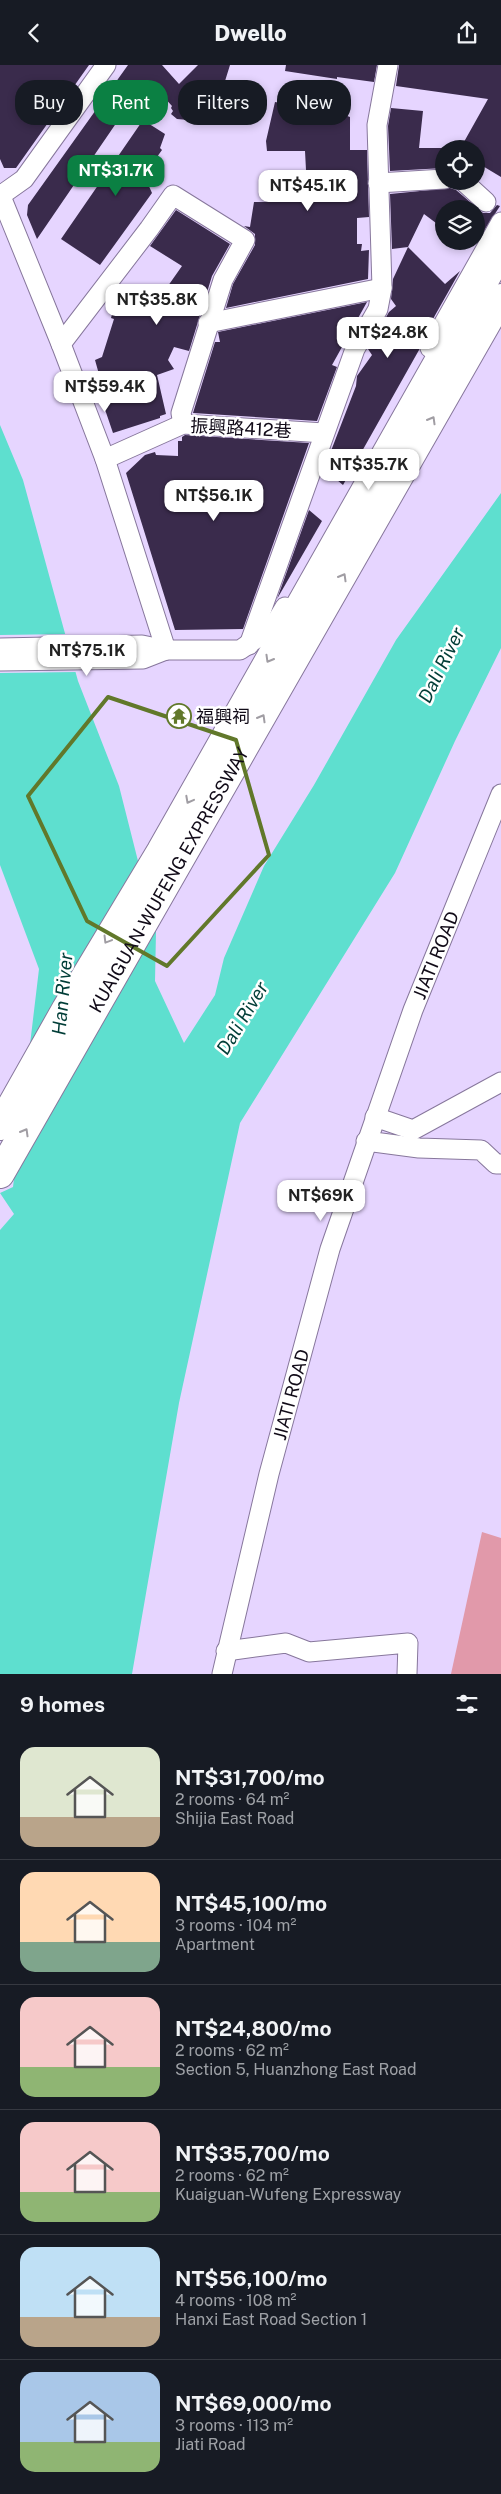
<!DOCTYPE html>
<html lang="en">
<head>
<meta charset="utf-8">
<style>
  body { margin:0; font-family:"Public Sans","Noto Sans TC",sans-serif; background:#242831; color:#f1f3f6; height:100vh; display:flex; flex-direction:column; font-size:19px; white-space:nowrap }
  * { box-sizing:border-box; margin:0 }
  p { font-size:16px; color:#9ea1a6 }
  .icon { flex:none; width:28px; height:28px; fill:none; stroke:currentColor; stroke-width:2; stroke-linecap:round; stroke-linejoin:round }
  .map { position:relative; height:1609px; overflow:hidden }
  .drawer { display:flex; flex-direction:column; background:#171b24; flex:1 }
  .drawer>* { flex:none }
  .top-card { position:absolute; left:15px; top:15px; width:471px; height:45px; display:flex; gap:10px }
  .tools { position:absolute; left:435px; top:75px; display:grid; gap:10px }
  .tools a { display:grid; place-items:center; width:50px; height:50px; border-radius:50%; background:#171b24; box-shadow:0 2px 8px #0003; font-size:25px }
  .price { position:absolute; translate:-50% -42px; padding:0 11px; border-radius:10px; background:#fff; color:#222; font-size:16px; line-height:32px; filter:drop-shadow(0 1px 2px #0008) }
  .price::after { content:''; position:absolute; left:50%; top:30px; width:15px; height:11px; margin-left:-8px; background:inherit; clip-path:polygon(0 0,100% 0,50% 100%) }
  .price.on { background:#0b8043; color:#fff }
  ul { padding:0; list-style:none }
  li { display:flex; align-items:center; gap:15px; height:125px; padding:0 20px }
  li+li { border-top:1px solid #363941 }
  li span { display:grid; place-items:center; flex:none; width:140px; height:100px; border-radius:15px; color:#555 }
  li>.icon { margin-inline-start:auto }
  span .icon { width:60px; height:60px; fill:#fffc; stroke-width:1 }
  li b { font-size:21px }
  h2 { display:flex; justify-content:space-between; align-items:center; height:60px; padding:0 20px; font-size:21px }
  .pill { padding:0 18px; border-radius:20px; background:#171b24; box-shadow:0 2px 8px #0003; font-size:18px; line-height:45px }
  .pill.on { background:#0b8043; color:#fff }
  header { display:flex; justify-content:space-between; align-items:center; height:65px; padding:0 20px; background:#171b24; font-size:22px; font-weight:800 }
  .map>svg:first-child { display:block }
</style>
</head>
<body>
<header><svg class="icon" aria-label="back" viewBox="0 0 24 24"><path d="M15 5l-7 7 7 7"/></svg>Dwello<svg class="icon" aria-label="share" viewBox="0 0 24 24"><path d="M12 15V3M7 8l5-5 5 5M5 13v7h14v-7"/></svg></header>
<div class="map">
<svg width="501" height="1609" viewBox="0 0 501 1609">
  <rect width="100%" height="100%" fill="#e6d5ff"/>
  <path fill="#e199aa" d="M482,1467l19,6v136h-50z"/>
  <path fill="#5edfcf" d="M0,360l23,55 55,201 41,105 37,146 -1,49 29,62 31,-48 9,-37 40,-92 50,-81 82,-145 105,-147v155l-46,93 -60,132 -155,250 -61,280 -47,271h-132v-444l14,-16 -14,-21 13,-6 26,-218 -39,-104z"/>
  <path fill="#e6d5ff" d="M68,569l10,38 -78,1v-38z"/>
  <path fill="#3a2b4c" d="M0,0h89l-73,103h-12l-4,-9z
    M128,0h34l17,19 19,-19h32l-14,45 -6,9 -11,-7 -10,8 -12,-1 -6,-5 2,-3 -2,-3 1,-2 -21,-23 -4,9 -11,-6 -4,14 -95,139 -10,-24 1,-10z
    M286,0h91l-3,17 -37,-5v2l-52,-8z
    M399,0h102v112l-25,-15v-13h-16l28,-50 -92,-13z
    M275,37l64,11 11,4v33h17l2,67 -12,1v26h5l-1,7 8,-1 -1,29 -142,29 7,-24 22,-39v-11l-11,-8 6,1 4,-25h21v-18l12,-1 1,6h19l-2,-38h-38l-1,-10z
    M391,43l32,3 -4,37h25v20l-54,3 -2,-45z
    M143,55l22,14 -5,14 2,2 -18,25 8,18 -52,72 -39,-26z
    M450,123l6,2 27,23h7l7,-8 3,1 -24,37v-34h-32v20l-20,-15 -16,33 -16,2 -2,-55z
    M176,145l54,34 -18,32 -23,75 -15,-4 -6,13 6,9 -17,6 9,39 -6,2v2l-47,15 -16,-47 5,-1 -7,-25 7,-3 12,-38 -3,-1 8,-28 38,13 3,-12 3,2 19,-27 -32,-20z
    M408,182l37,37 15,-13 -40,71 -1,8 -76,135 -19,-16 32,-83 1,-10 15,-21 -4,-6 21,-37 7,-6 -5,-7 2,-20z
    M367,237l-35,63 5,2 -20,54 -124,-8 22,-71h5l-2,-10z
    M185,370l124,8 -66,186 -68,1 -49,-157 19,-18 10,-3 1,3 22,1v-15h4v-4z
    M309,445l13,11 -45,78z"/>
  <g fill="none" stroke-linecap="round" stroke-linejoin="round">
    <defs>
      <g id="minor">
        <path d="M463,116l23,21"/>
        <path d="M378,118l66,-4"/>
        <path d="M0,129l61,150 44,115 61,191"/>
        <path d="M0,131l24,-17 82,-114"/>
        <path d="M208,258l174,-35"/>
        <path d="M61,279l88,-115 24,-34 72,45 -22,40 -42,133 2,11"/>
        <path d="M430,283l71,-126"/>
        <path d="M105,394l78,-35 141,9"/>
        <path d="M249,580l106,-296 23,-40 4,-21 -5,-163 11,-60"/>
        <path d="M0,583l142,-3 24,5h74l33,-23 12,-20"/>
        <path d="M0,596l143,-2 23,-9"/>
        <path d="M375,1052l38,13 88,-48"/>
        <path d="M366,1076l53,7 62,2 15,14h5"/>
        <path d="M226,1586l60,-8 23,9 99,-9 -1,31"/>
        <path id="s1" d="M222,1609l47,-200 61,-225 83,-239 88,-216"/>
      </g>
      <g id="highway">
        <path d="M0,1061l66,-117 95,-158 340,-600"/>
        <path id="s2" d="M0,1109l501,-876"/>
      </g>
    </defs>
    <use href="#minor" stroke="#87779c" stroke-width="21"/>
    <use href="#highway" stroke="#87779c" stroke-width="30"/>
    <use href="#minor" stroke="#fff" stroke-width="19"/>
    <use href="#highway" stroke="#fff" stroke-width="28"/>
  </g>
  <defs><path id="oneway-chevron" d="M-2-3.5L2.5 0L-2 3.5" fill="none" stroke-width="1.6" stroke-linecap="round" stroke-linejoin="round" transform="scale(1.25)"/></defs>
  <g stroke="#a09da3">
    <use href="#oneway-chevron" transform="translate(432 355) rotate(-60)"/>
    <use href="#oneway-chevron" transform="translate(343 512) rotate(-60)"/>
    <use href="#oneway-chevron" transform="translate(269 594) rotate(120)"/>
    <use href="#oneway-chevron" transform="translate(262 653) rotate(-60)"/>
    <use href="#oneway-chevron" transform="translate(189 735) rotate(118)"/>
    <use href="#oneway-chevron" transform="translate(107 875) rotate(121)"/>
    <use href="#oneway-chevron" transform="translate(25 1067) rotate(-60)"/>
  </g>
  <path fill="none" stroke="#61782a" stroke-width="4" stroke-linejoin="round" d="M108,632l128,43 33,115 -102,111 -80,-45 -59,-125z"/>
  <defs>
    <symbol id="temple-ring" viewBox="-11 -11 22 22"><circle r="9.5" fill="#fff" stroke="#61782a" stroke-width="1.5"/><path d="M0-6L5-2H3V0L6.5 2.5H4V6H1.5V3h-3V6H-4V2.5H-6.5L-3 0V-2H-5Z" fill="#61782a"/></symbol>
  </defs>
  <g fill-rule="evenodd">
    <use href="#temple-ring" x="165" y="637" width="28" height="28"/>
  </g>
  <g text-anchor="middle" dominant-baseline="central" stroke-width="5" stroke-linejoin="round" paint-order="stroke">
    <g font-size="18" fill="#110b18" stroke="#fff">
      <text transform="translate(241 363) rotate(3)">振興路412巷</text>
      <text stroke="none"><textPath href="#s2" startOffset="339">KUAIGUAN-WUFENG EXPRESSWAY</textPath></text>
      <text stroke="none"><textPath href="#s1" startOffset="751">JIATI ROAD</textPath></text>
      <text stroke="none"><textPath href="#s1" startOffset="288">JIATI ROAD</textPath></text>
    </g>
    <g font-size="18" fill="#110b18" stroke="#fff" text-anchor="start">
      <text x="196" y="651">福興祠</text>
    </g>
    <g font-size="19" font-style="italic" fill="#003d37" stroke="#fff">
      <text transform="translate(441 600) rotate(-64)">Dali River</text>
      <text transform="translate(62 929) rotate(-85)">Han River</text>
      <text transform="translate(242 953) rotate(-59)">Dali River</text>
    </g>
  </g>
</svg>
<div class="tools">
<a><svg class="icon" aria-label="locate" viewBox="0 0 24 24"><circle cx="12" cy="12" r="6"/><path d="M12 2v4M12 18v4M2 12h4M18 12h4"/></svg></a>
<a><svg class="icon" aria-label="layers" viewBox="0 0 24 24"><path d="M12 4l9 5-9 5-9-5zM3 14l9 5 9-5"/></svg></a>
</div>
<b class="price on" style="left:116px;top:132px">NT$31.7K</b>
<b class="price" style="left:308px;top:147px">NT$45.1K</b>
<b class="price" style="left:157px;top:261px">NT$35.8K</b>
<b class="price" style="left:388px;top:294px">NT$24.8K</b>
<b class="price" style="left:105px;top:348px">NT$59.4K</b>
<b class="price" style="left:369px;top:426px">NT$35.7K</b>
<b class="price" style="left:214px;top:457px">NT$56.1K</b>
<b class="price" style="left:87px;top:612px">NT$75.1K</b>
<b class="price" style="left:321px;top:1157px">NT$69K</b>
<div class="top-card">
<a class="pill">Buy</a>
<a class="pill on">Rent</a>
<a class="pill">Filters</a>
<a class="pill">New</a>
</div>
</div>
<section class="drawer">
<h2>9 homes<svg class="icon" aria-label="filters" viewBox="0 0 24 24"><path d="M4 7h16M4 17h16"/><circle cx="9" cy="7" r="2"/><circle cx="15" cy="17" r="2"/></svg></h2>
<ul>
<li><span style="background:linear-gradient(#dfe7d0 70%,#b9a48a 0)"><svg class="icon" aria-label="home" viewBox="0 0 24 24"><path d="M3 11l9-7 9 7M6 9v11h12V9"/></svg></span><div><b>NT$31,700/mo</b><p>2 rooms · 64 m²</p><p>Shijia East Road</p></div></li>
<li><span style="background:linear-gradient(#ffd9b3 70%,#7fa58c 0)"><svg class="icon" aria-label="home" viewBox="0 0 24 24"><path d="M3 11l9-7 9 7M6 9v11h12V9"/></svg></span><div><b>NT$45,100/mo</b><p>3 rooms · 104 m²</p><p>Apartment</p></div></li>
<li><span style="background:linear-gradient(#f6c9c9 70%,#8fb573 0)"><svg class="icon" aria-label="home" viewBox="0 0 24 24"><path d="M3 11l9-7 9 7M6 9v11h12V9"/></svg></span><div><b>NT$24,800/mo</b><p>2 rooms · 62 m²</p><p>Section 5, Huanzhong East Road</p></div></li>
<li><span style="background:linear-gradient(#f6c9c9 70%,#8fb573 0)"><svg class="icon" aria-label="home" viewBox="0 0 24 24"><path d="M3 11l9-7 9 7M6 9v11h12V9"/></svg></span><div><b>NT$35,700/mo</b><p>2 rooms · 62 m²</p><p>Kuaiguan-Wufeng Expressway</p></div></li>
<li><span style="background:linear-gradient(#bfe0f5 70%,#b9a48a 0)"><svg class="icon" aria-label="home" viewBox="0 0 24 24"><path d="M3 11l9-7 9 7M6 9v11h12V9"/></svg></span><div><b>NT$56,100/mo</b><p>4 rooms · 108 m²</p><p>Hanxi East Road Section 1</p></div></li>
<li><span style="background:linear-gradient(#a9c7e8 70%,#8fb573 0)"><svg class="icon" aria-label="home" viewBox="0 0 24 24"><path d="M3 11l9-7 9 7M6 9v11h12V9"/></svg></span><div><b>NT$69,000/mo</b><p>3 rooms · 113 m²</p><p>Jiati Road</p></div></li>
</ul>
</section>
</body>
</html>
